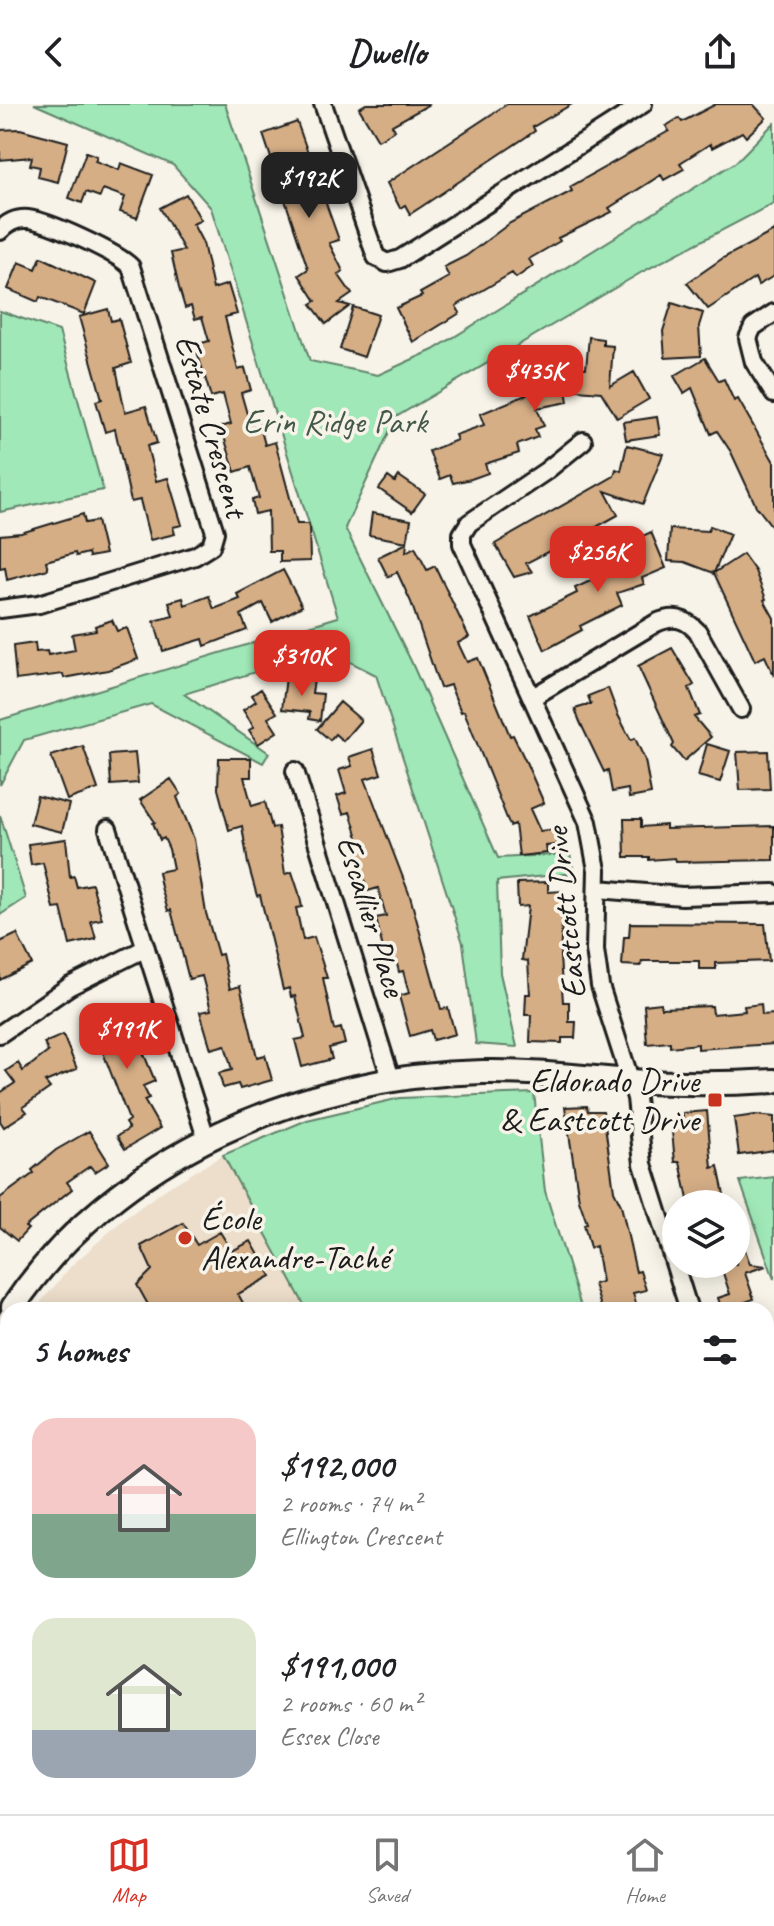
<!DOCTYPE html>
<html lang="en">
<head>
<meta charset="utf-8">
<style>
  body { margin:0; font-family:Caveat,sans-serif; background:#f2f2f2; color:#202124; height:100vh; display:flex; flex-direction:column; font-size:30px; white-space:nowrap }
  * { box-sizing:border-box; margin:0 }
  p { font-size:26px; color:#757577 }
  .icon { flex:none; width:44px; height:44px; fill:none; stroke:currentColor; stroke-width:2; stroke-linecap:round; stroke-linejoin:round }
  .map { position:relative; flex:1; overflow:hidden }
  .details { position:absolute; left:0px; top:1198px; width:774px; height:512px; display:flex; flex-direction:column; background:#fff; border-radius:24px 24px 0 0; box-shadow:0 4px 20px #0003 }
  .details>* { flex:none }
  .buttons { position:absolute; left:662px; top:1086px; display:grid; gap:16px }
  .buttons a { display:grid; place-items:center; width:88px; height:88px; border-radius:50%; background:#fff; box-shadow:0 4px 20px #0003; font-size:40px }
  .price { position:absolute; translate:-50% -68px; padding:0 18px; border-radius:16px; background:#d93025; color:#fff; font-size:26px; line-height:52px; filter:drop-shadow(0 2px 4px #0008) }
  .price::after { content:''; position:absolute; left:50%; top:48px; width:24px; height:18px; margin-left:-12px; background:inherit; clip-path:polygon(0 0,100% 0,50% 100%) }
  .price.on { background:#222; color:#fff }
  ul { padding:0; list-style:none }
  li { display:flex; align-items:center; gap:24px; height:200px; padding:0 32px }
  li span { display:grid; place-items:center; flex:none; width:224px; height:160px; border-radius:24px; color:#555 }
  li>.icon { margin-inline-start:auto }
  span .icon { width:96px; height:96px; fill:#fffc; stroke-width:1 }
  li b { font-size:34px }
  h2 { display:flex; justify-content:space-between; align-items:center; height:96px; padding:0 32px; font-size:34px }
  header { display:flex; justify-content:space-between; align-items:center; height:104px; padding:0 32px; background:#fff; font-size:36px; font-weight:600 }
  .tabs { display:flex; justify-content:space-around; align-items:center; height:112px; border-top:2px solid #e0e0e0; background:#fff; font-size:22px; color:#757577 }
  .tabs a { display:grid; justify-items:center; gap:4px }
  .tabs .on { color:#d93025 }
  .map>svg:first-child { display:block }
</style>
</head>
<body>
<header><svg class="icon" aria-label="back" viewBox="0 0 24 24"><path d="M15 5l-7 7 7 7"/></svg>Dwello<svg class="icon" aria-label="share" viewBox="0 0 24 24"><path d="M12 15V3M7 8l5-5 5 5M5 13v7h14v-7"/></svg></header>
<div class="map">
<svg width="774" height="1710" viewBox="0 0 774 1710">
  <rect width="100%" height="100%" fill="#f7f3e8"/>
  <filter id="ink" filterUnits="userSpaceOnUse"><feTurbulence type="fractalNoise" baseFrequency=".0125" numOctaves="2"/><feDisplacementMap in="SourceGraphic" scale="16" xChannelSelector="R" yChannelSelector="G"/><feConvolveMatrix kernelMatrix="1 2 1 2 8 2 1 2 1" color-interpolation-filters="sRGB"/></filter>
  <g filter="url(#ink)">
    <path fill="#eddecb" d="M223,1051l84,155h-259l-8,-7 32,-38 52,-46 40,-29z"/>
    <path fill="#a0e8b7" stroke="#5e826a" stroke-width="2" d="M34,0h191l85,257 68,14 55,-25 303,-188 38,-39v80l-132,69 -246,145 -51,111 66,133 87,197 72,-4 4,19 -77,8 3,92 17,74 -41,-3 -13,-101 -87,-268 -49,-25 -143,44 85,59 -6,10 -112,-59 -127,36 -24,45v-65l338,-103 -127,-409 -38,-43z
      M0,207l59,20 44,159 -103,22z
      M0,711l26,83 -26,17z
      M534,989l11,98 37,119h-275l-84,-155 84,-35 93,-22z
      M774,1073v102l-34,-98z"/>
    <path fill="#d5ae86" stroke="#1c1c1c" stroke-width="2" d="M366,0h64l-38,21 3,5 -17,10 -19,-32z
      M507,0h65l-39,23 2,4 -114,76 -11,7 -5,-9 -5,3 -13,-25z
      M716,0h37l13,14 -20,19 -4,-5 -30,16 -2,-4 -30,19 4,6 -20,11 -3,-5 -52,33 3,4 -54,26 2,3 -31,18 4,7 -17,12 -4,-5 -56,33 4,7 -47,29 -17,-34 26,-12 -2,-3 29,-16 -5,-10 22,-11 44,-33 62,-32 -2,-4 99,-56 -3,-5 13,-8 3,4z
      M297,18l42,118 -10,3 14,28 -5,3 14,20 -13,9 11,3 -24,18 -15,-20 5,-3 -17,-26 9,-6 -45,-135z
      M20,25l48,13 -10,40 -20,-5 2,-10 -10,-2 2,-8 -32,3v-30z
      M86,48l11,4 -2,5 24,9 2,-7 32,12 -16,43 -17,-6 5,-15 -22,-8 -3,8 -14,-5 -4,11 -13,-5z
      M186,90l15,26 -8,4 10,19 10,46 15,-5 9,30 -12,3 13,53 7,-2 6,22 -10,3 6,21 9,-3 9,34 10,-3 22,82h12l1,37 -30,1v-11h-11l-1,-40 -13,3 -3,-14 7,-2 -9,-31 -15,5 -14,-45 10,-3 -8,-30 -12,3 -16,-52 14,-4 -7,-24 -7,2 -4,-13 -6,2 -6,-20 -8,-35 13,-3 -24,-42z
      M774,127v45l-16,9 -3,-7 -47,31 -21,-26 36,-25z
      M41,153l55,26 -12,31 -44,-17 -2,5 -30,-13 11,-27 17,7z
      M672,199l31,10 -4,13 2,30 -36,2 -2,-27z
      M353,203l25,8 -14,42 -24,-8z
      M108,205l3,12 8,-2 12,44 -15,5 9,44 21,-6 11,37 -10,3 9,35 12,-3 14,47 -9,2 2,7 -25,6 -10,-40 -9,2 -16,-73 -10,3 -9,-31 6,-2 -23,-82z
      M589,233l14,2v6l10,1 -3,40 24,-14 15,27 -32,19 -16,-26 -35,-3 2,13 -31,6 7,18 -9,3 3,8 -21,8 2,8 -34,11 3,9 -17,6 -18,4 -3,-8 -10,4 -11,-28 28,-11 -2,-5 29,-10 -4,-11 58,-24 -4,-19 5,-1 -2,-7 23,-4 1,7 25,2z
      M705,254l14,23 5,-2 10,22 4,-2 36,63v67l-18,-23 -25,-54 -14,-21 -6,3 -19,-46 -8,5 -10,-17z
      M657,313l3,18 -34,5 -3,-18z
      M627,341l36,9 -20,50 -38,-13 13,24 -47,26 2,3 -15,9 -3,-5 -29,15 6,9 -18,5 -19,-33 119,-68 2,-7 5,2z
      M399,372l26,18 -13,18 -33,-23 9,-12 7,5z
      M372,409l39,7 -4,22 -38,-7z
      M83,410l2,9 12,-2 8,33 -16,3 -1,-4 -12,3 -1,-3 -29,8 2,8 -41,11 -2,-13 -5,1v-33l21,-2z
      M710,422l20,8 -16,39 29,-19 12,17 11,28 -2,1 10,18v58l-9,-20 -10,5 -41,-88 -29,-11 -17,-1 2,-32 38,2z
      M651,428l15,36 -24,10 2,6 -27,9 5,12 -42,21 2,4 -37,20 -15,-34 47,-23 -2,-5 46,-21 -4,-11 21,-7 -4,-9z
      M407,439l-1,9 9,-5 12,23 8,-4 34,71 -11,6 9,19 11,-4 32,78 3,-1 13,27 18,41 -14,6 10,22 16,-2 2,16 -12,1 1,7 -28,3 -4,-32 -5,2 -46,-115 -3,1 -11,-27 -10,3 -29,-86 -14,-30 -9,5 -10,-20z
      M283,466l19,36 -30,16 -9,-19 -22,12 6,15 -42,16 -2,-7 -40,12 -9,-30 19,-5 -4,-14 14,-4 2,7 24,-9 5,13 26,-10 -3,-5z
      M112,516l5,11 10,-3 11,31 -30,11 -44,8 -1,-4 -47,6 -3,-34 22,-3 1,9 11,-1 1,4 27,-5 -3,-16 24,-4 -1,-4z
      M672,544l22,37 -5,3 11,27 -6,2 17,20 -27,24 -12,-14 2,-3 -36,-78z
      M286,573l28,3 -2,13 11,1 -3,27 -11,-2 1,-7 -28,-3z
      M608,584l10,27 13,25 4,-2 10,22 6,34 -22,4 -1,-9 -16,3 -4,-22 -4,2 -24,-50 -5,-13 16,-5 -3,-8z
      M261,585l16,24 -9,5 9,14 -19,12 -9,-14 5,-3 -11,-17 13,-9 -4,-6z
      M340,598l21,18 -18,21 -8,-7 -5,6 -13,-11z
      M707,640l23,7 -10,31 -22,-6z
      M83,642l15,43 -31,11 -16,-44z
      M373,645l8,25 -16,5 45,117 31,113 7,-1 7,26 -22,6 -3,-10 -20,6 -11,-40 10,-3 -6,-22 -4,1 -3,-12 -9,3 -4,-14 -7,-31 10,-2 -8,-28 -10,3 -14,-41 7,-3 -11,-35 -7,2 -6,-18 9,-3 -7,-23 13,-4 -3,-9z
      M768,647l2,38 -30,1 -3,-38z
      M135,649l3,30 -27,2 -2,-30z
      M219,654h32v19h-7l8,29 13,-4 7,26 6,-1 7,47 7,-2 7,21 3,14 -6,1 7,32 11,-3 13,41h-4l11,52 7,-2 4,16 -16,4 3,11 -30,8 -7,-27 10,-2 -10,-42 -4,1 -2,-9 -6,2 -23,-95 -3,1 -9,-32 -6,-38 -13,4 -11,-41z
      M171,675l10,15 -4,3 17,42 12,74 12,42 4,-1 8,35 10,-3 17,71 8,-2 7,25 -32,9 -2,-5 -15,4 -4,-15 13,-3 -7,-25 -14,4 -11,-37 11,-2 -9,-34 -13,3 -18,-69 -3,1 -7,-24 -3,-15 15,-3 -4,-20 -5,-11 -4,2 -7,-17 2,-1 -15,-22z
      M37,692l32,8 -7,28 -32,-8z
      M624,715h17v8l25,-2v4l108,-3v34l-98,2 -1,-4 -26,2v-3h-24z
      M66,735l4,38 4,-1 3,11 15,-3 10,35 -11,2 5,18 -26,6 -9,-37 -7,1 -11,-46 -12,2 -3,-21z
      M548,778v10l16,-1 -4,65 3,46h6v20h7l-1,16h-13v5l-32,-1 1,-27h-6l1,-21h4l-2,-33 -6,-1 6,-54 -10,1 -1,-24z
      M630,819l135,1 4,37 -53,2v6h-17v-8h-57l-1,5 -19,-1 2,-28h5z
      M17,830l15,30 -32,16v-38z
      M661,899v5l51,-2 1,8 32,-3 -1,-5 17,-2 1,11 12,-1v30l-76,5v-5l-28,3v-5l-23,2 -3,-39z
      M124,902l31,75 -12,5 6,12 -5,2 16,28 -35,21 -8,-13 12,-7 -4,-6 4,-3 -40,-104z
      M63,931l14,34 -32,13 5,6 -27,19 4,5 -23,15 -4,-6v-28l15,-10 -9,-12 12,-8 5,8 25,-19 -4,-9z
      M587,1002l1,5h15l11,80 7,14 15,67 4,-1 6,19 -13,3 5,17h-36l-8,-26 8,-2 -6,-36 -6,2 -6,-24 3,-1 -8,-23 -14,-93z
      M707,1007l5,57 6,-2 8,38h-37l-9,-42h-5l-4,-41 12,-1v-7z
      M755,1011l19,2v33l-35,5 -5,-37z
      M89,1027l20,32 -14,9 -5,-6 -23,16 5,7 -47,38 3,2 -11,12 -17,-14v-29l34,-25 -2,-3 24,-20z
      M183,1119l14,22 23,-13 12,19 19,-10 20,35 -33,18 9,16h-96l-14,-25 15,-15 -11,-24z
      M738,1126l12,34 16,2 -21,7 9,26 -32,11 -4,-12 12,-4 -10,-30h16z"/>
    <g fill="none" stroke-linecap="round" stroke-linejoin="round">
      <defs>
        <path id="street" d="M323,0l53,153 11,6 13,-4 243,-155
          M0,127c7,-8 16,-13 28,-12 20,2 90,34 103,48l84,265 -4,14 -16,10 -156,48 -39,5
          M774,209l-21,14 -5,11 6,24 20,32
          M583,337l-37,30 -77,52 -7,11v10l126,278 9,48 -2,80 5,36 36,112 7,66 46,146
          M533,593l123,-74c17,-8 29,-5 42,9l43,77
          M295,667l96,308
          M108,725l99,312
          M598,785l84,7 92,-3
          M0,930l70,-48 76,-38
          M0,1228l8,-16
          M766,1326l8,-3
          M766,1456l8,26
          M549,1710l3,-8"/>
        <path id="secondary" d="M13,1203c102,-152 292,-232 470,-235 49,-1 97,5 146,9 48,3 97,3 145,0
          M0,1549l8,1
          M239,1702l1,8"/>
      </defs>
      <use href="#street" stroke="#1c1c1c" stroke-width="22"/>
      <use href="#secondary" stroke="#1c1c1c" stroke-width="28"/>
      <use href="#street" stroke="#f7f3e8" stroke-width="16"/>
      <use href="#secondary" stroke="#f7f3e8" stroke-width="22"/>
    </g>
  </g>
  <g fill="#c8321e" stroke="#f7f3e8" stroke-width="3">
    <rect x="707" y="988" width="16" height="16" rx="4"/>
    <circle cx="185" cy="1134" r="8"/>
  </g>
  <g text-anchor="middle" dominant-baseline="central" stroke-width="7" stroke-linejoin="round" paint-order="stroke">
    <g font-size="34" fill="#44594a" stroke="#f7f3e8">
      <text x="335" y="317">Erin Ridge Park</text>
    </g>
    <g font-size="34" fill="#1c1c1c" stroke="#f7f3e8">
      <text transform="translate(212 322) rotate(74)">Estate Crescent</text>
      <text transform="translate(565 809) rotate(-96)">Eastcott Drive</text>
      <text transform="translate(372 812) rotate(73)">Escallier Place</text>
    </g>
    <g font-size="34" fill="#1c1c1c" stroke="#f7f3e8" text-anchor="end">
      <text x="699" y="976">Eldorado Drive<tspan x="699" dy="39">&amp; Eastcott Drive</tspan></text>
      <text x="201" y="1114" text-anchor="start">École<tspan x="201" dy="39">Alexandre-Taché</tspan></text>
    </g>
  </g>
</svg>
<div class="buttons">
<a><svg class="icon" aria-label="layers" viewBox="0 0 24 24"><path d="M12 4l9 5-9 5-9-5zM3 14l9 5 9-5"/></svg></a>
</div>
<b class="price on" style="left:309px;top:116px">$192K</b>
<b class="price" style="left:535px;top:309px">$435K</b>
<b class="price" style="left:598px;top:490px">$256K</b>
<b class="price" style="left:302px;top:594px">$310K</b>
<b class="price" style="left:127px;top:967px">$191K</b>
<section class="details">
<h2>5 homes<svg class="icon" aria-label="filters" viewBox="0 0 24 24"><path d="M4 7h16M4 17h16"/><circle cx="9" cy="7" r="2"/><circle cx="15" cy="17" r="2"/></svg></h2>
<ul>
<li><span style="background:linear-gradient(#f6c9c9 60%,#7fa58c 0)"><svg class="icon" aria-label="home" viewBox="0 0 24 24"><path d="M3 11l9-7 9 7M6 9v11h12V9"/></svg></span><div><b>$192,000</b><p>2 rooms · 74 m²</p><p>Ellington Crescent</p></div></li>
<li><span style="background:linear-gradient(#dfe7d0 70%,#9aa5b1 0)"><svg class="icon" aria-label="home" viewBox="0 0 24 24"><path d="M3 11l9-7 9 7M6 9v11h12V9"/></svg></span><div><b>$191,000</b><p>2 rooms · 60 m²</p><p>Essex Close</p></div></li>
</ul>
</section>
</div>
<nav class="tabs">
<a class="on"><svg class="icon" aria-label="map" viewBox="0 0 24 24"><path d="M3 6l6-2 6 2 6-2v14l-6 2-6-2-6 2zM9 4v14M15 6v14"/></svg>Map</a>
<a><svg class="icon" aria-label="saved" viewBox="0 0 24 24"><path d="M7 4h10v16l-5-4-5 4z"/></svg>Saved</a>
<a><svg class="icon" aria-label="home" viewBox="0 0 24 24"><path d="M3 11l9-7 9 7M6 9v11h12V9"/></svg>Home</a>
</nav>
</body>
</html>
